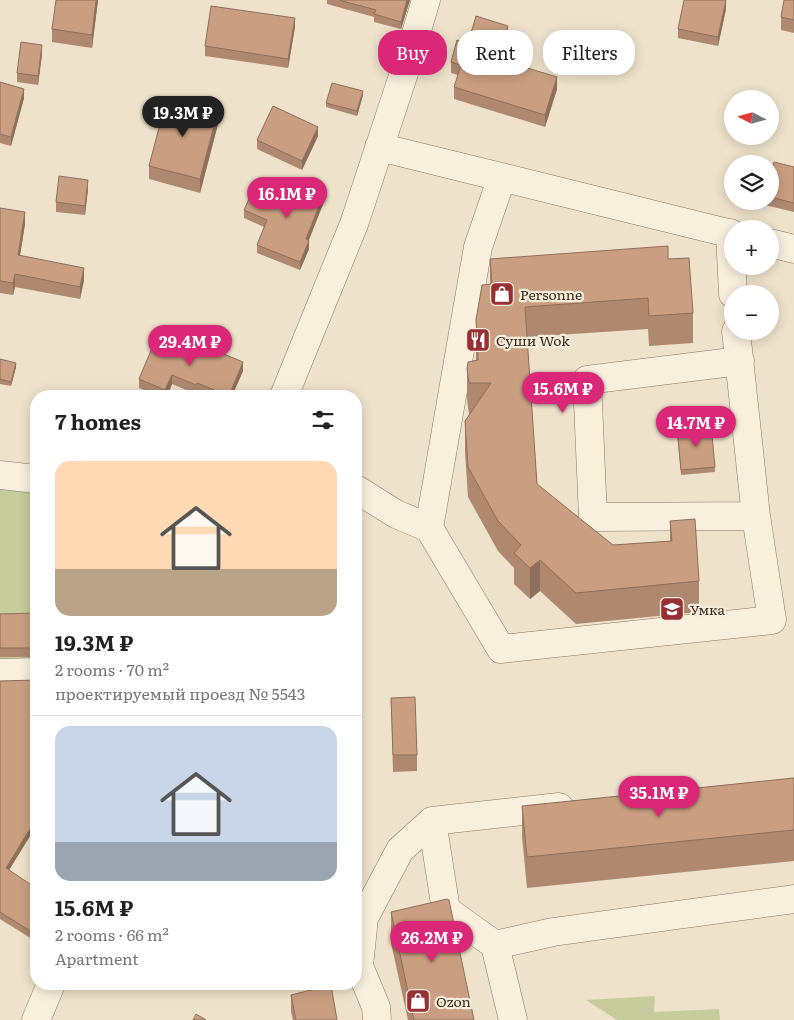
<!DOCTYPE html>
<html lang="en">
<head>
<meta charset="utf-8">
<style>
  body { margin:0; font-family:Literata,serif; background:#f2f2f2; color:#222; height:100vh; display:flex; flex-direction:column; font-size:19px; white-space:nowrap }
  * { box-sizing:border-box; margin:0 }
  p { font-size:16px; color:#767676 }
  .icon { flex:none; width:28px; height:28px; fill:none; stroke:currentColor; stroke-width:2; stroke-linecap:round; stroke-linejoin:round }
  .map { position:relative; flex:1; overflow:hidden }
  .panel { position:absolute; left:30px; top:390px; width:332px; height:600px; display:flex; flex-direction:column; background:#fff; border-radius:20px; box-shadow:0 2px 12px #0003 }
  .panel>* { flex:none }
  .banner { position:absolute; left:378px; top:30px; width:341px; height:45px; display:flex; gap:10px }
  .needle { width:32px; rotate:276deg }
  .buttons { position:absolute; left:724px; top:90px; display:grid; gap:10px }
  .buttons a { display:grid; place-items:center; width:55px; height:55px; border-radius:50%; background:#fff; box-shadow:0 2px 12px #0003; font-size:25px }
  .price { position:absolute; translate:-50% -42px; padding:0 11px; border-radius:18px; background:#db2777; color:#fff; font-size:16px; line-height:32px; filter:drop-shadow(0 1px 2px #0008) }
  .price::after { content:''; position:absolute; left:50%; top:30px; width:15px; height:11px; margin-left:-8px; background:inherit; clip-path:polygon(0 0,100% 0,50% 100%) }
  .price.active { background:#222; color:#fff }
  ul { padding:0; list-style:none }
  li { display:grid; align-content:center; gap:10px; height:265px; padding:0 25px }
  li+li { border-top:1px solid #e0e0e0 }
  li span { display:grid; place-items:center; height:155px; border-radius:15px; color:#555 }
  li>.icon { margin-inline-start:auto }
  span .icon { width:90px; height:90px; fill:#fffc; stroke-width:1 }
  li b { font-size:21px }
  h2 { display:flex; justify-content:space-between; align-items:center; height:60px; padding:0 25px; font-size:21px }
  .pill { padding:0 18px; border-radius:20px; background:#fff; box-shadow:0 2px 12px #0003; font-size:18px; line-height:45px }
  .pill.active { background:#db2777; color:#fff }
  .map>svg:first-child { display:block }
</style>
</head>
<body>
<div class="map">
<svg width="794" height="1020" viewBox="0 0 794 1020">
  <rect width="100%" height="100%" fill="#eee2ca"/>
  <path fill="#c7cc9d" d="M0,484h12l24,10v184l-36,2z
    M655,996l-1,16 65,-3 1,11h-103l-31,-20z"/>
  <g fill="none" stroke-linecap="round" stroke-linejoin="round">
    <defs>
      <path id="minor" d="M379,147l353,87
        M730,233l3,61
        M770,243l24,6
        M740,361l-153,19 6,137 163,-1
        M284,396l70,-172 52,-157 20,-67
        M0,475l36,4
        M356,489l40,25 33,14 72,121 271,-29 -16,-104 -20,-185
        M429,528l49,-281 24,-70
        M0,673l36,-1
        M432,821l14,89 49,35 58,-13 241,-33
        M495,945l18,75
        M36,1020l15,-36
        M377,1020l-1,-13 -17,-41 5,-48 36,-68 32,-29 127,-14"/>
    </defs>
    <use href="#minor" stroke="#8a755e" stroke-width="29"/>
    <use href="#minor" stroke="#f8f0dd" stroke-width="28"/>
  </g>
  <path fill="#ae896f" d="M98,0l-6,48 -40,-6v-13z
    M327,0h83l-9,29 -27,-7v-5l-47,-13z
    M794,0v33l-13,-3v-13z
    M726,9l-8,37 -40,-8v-9z
    M295,27l-7,41 -83,-12v-10z
    M508,38l-6,22 55,29 -12,38 -91,-28v-12l4,-12 -7,-2v-11l17,-19z
    M42,54l-4,31 -21,-3v-9z
    M0,82l24,16 -13,48 -11,-3z
    M363,95l-6,21 -31,-9v-4z
    M218,124l-18,69 -51,-14v-13z
    M318,136l-16,34 -45,-21v-9z
    M794,167v45l-29,-7v-4h5v-24z
    M88,189l-3,26 -29,-3v-10z
    M325,199l-16,41v9l-9,21 -43,-17v-8l7,-18 -20,-9v-8l39,-7z
    M0,208l25,16 -5,32 64,24 -4,19 -65,-12 -2,8 -13,-2z
    M490,259h178l25,54v30l-44,3 -1,-17 -121,8 10,147 76,61 57,-4v-20l29,60v31l-123,12 -36,-33 -10,8 -16,-15v-16l-16,-17 -30,-54 -3,-45v-31l5,-7h-1l-2,-14v-31l9,-9v-40l14,-36z
    M158,334l85,37 -11,25h-26l-9,-4 -1,2 -24,-10 -5,12h-8l-20,-8v-9z
    M0,359l16,8 -5,19 -11,-2z
    M677,428l38,39v5l-34,3z
    M36,613v44h-36v-43z
    M36,680v159l-6,-3 -21,34 27,18v44l-4,7 -32,-20v-238z
    M391,698l26,57v16l-24,1z
    M794,778v83l-267,27 -5,-51v-31z
    M391,912l83,108h-66l-17,-77z
    M291,995l46,25h-44l-2,-8z"/>
  <path fill="#8d6f5a" d="M96,0h2l-6,48v-13z
    M407,0h3l-9,29v-7z
    M726,0v9l-8,37v-9z
    M295,18v9l-7,41v-9z
    M508,26v12l-10,33v-12z
    M42,45v9l-4,31v-9z
    M557,77v12l-12,38v-12z
    M24,89v9l-13,48v-9z
    M363,91v4l-6,21v-5z
    M218,111v13l-18,69v-14z
    M318,127v9l-16,34v-9z
    M88,180v9l-3,26v-9z
    M325,191v8l-19,48v-8z
    M25,212v12l-7,43v-12z
    M309,241v8l-9,21v-8z
    M84,268v12l-4,19v-12z
    M15,274v13l-2,8v-12z
    M243,362v9l-11,25h-3z
    M16,363v4l-5,19v-4z
    M172,375v9l-5,12h-2v-6z
    M540,560v31l-10,8v-31z
    M361,604v16l-5,29v-17z
    M30,829v7l-24,39v-7z
    M36,924v8l-4,7v-7z"/>
  <path fill="#ca9f81" stroke="#8d6f5a" d="M56,0h40l-4,35 -40,-6z
    M339,0h68l-6,22 -27,-8 2,-4z
    M684,0h42l-8,37 -40,-8z
    M784,0h10v20l-13,-3z
    M211,6l84,12 -7,41 -83,-13z
    M476,16l32,10 -10,33 59,18 -12,38 -91,-28 7,-22 -10,-3 6,-22 11,3z
    M21,42l21,3 -4,31 -21,-3z
    M0,82l24,7 -13,48 -11,-3z
    M332,83l31,8 -6,20 -31,-8z
    M167,97l51,14 -18,68 -51,-13z
    M273,106l45,21 -16,34 -45,-21z
    M774,162l20,5v36l-24,-6v-20z
    M59,176l29,4 -3,26 -29,-4z
    M293,178l32,13 -19,48 3,2 -9,21 -43,-17 10,-25 -23,-10 9,-20 30,13z
    M0,208l25,4 -7,43 66,13 -4,19 -65,-13 -2,9 -13,-2z
    M668,246v13l21,-1 4,55 -44,3 -1,-18 -123,9 12,177 76,61 59,-4 -2,-20 25,-2 4,62 -123,12 -36,-33 -10,8 -16,-15 7,-8 -23,-24 -30,-54 -3,-46 26,-38h-22l-2,-14 1,-7 10,-2 -2,-40 6,-35 10,-1 -2,-25z
    M158,334l53,22 3,-6 29,12 -14,34 -32,-13 -1,2 -24,-10 -7,15 -26,-11z
    M0,359l16,4 -5,19 -11,-3z
    M711,425l4,42 -34,3 -4,-42z
    M356,601l5,3 -5,28z
    M36,613v35h-36v-34z
    M36,680v152l-6,-3 -24,39 30,20v36l-4,8 -32,-20v-231z
    M415,697l2,58h-24l-2,-57z
    M794,778v52l-267,27 -5,-51z
    M447,899l2,1 25,120h-60l-23,-108z
    M331,985l6,35h-41l-5,-25z
    M196,1014l10,6h-13z"/>
  <defs>
    <symbol id="shop-square" viewBox="-11 -11 22 22"><rect x="-9" y="-9" width="18" height="18" rx="4" fill="#973032" stroke="#f5edd9"/><path d="M-5-2.5h2.3a2.7 3.5 0 0 1 5.4 0H5L5.5 6h-11ZM-1.5-2.5h3a1.5 2.3 0 0 0-3 0Z" fill="#fff"/></symbol>
    <symbol id="restaurant-square" viewBox="-11 -11 22 22"><rect x="-9" y="-9" width="18" height="18" rx="4" fill="#973032" stroke="#f5edd9"/><path d="M-5-6h1v4h1v-4h1v4h1v-4h1v5L-1.5 .5V6h-2V.5L-5-1ZM5-6V6H3V1.5H1.5Q1.5-4 5-6Z" fill="#fff"/></symbol>
    <symbol id="school-square" viewBox="-11 -11 22 22"><rect x="-9" y="-9" width="18" height="18" rx="4" fill="#973032" stroke="#f5edd9"/><path d="M0-5L7-2L0 1L-7-2ZM-4 1L0 2.5L4 1V4Q0 6-4 4Z" fill="#fff"/></symbol>
  </defs>
  <g fill-rule="evenodd">
    <use href="#shop-square" x="488" y="280" width="28" height="28"/>
    <use href="#restaurant-square" x="464" y="326" width="28" height="28"/>
    <use href="#school-square" x="658" y="595" width="28" height="28"/>
    <use href="#shop-square" x="404" y="987" width="28" height="28"/>
  </g>
  <g text-anchor="middle" dominant-baseline="central" stroke-width="4.5" stroke-linejoin="round" paint-order="stroke">
    <g font-size="14" fill="#3b2d21" stroke="#f5edd9" text-anchor="start">
      <text x="520" y="294">Personne</text>
      <text x="496" y="340">Суши Wok</text>
      <text x="690" y="609">Умка</text>
      <text x="436" y="1001">Ozon</text>
    </g>
  </g>
</svg>
<div class="buttons">
<a><svg class="needle" viewBox="-14 -14 28 28"><path d="M0-13l5 13h-10z" fill="#e53935"/><path d="M0 13l5-13h-10z" fill="#767676"/></svg></a>
<a><svg class="icon" aria-label="layers" viewBox="0 0 24 24"><path d="M12 4l9 5-9 5-9-5zM3 14l9 5 9-5"/></svg></a>
<a>+</a>
<a>−</a>
</div>
<b class="price active" style="left:183px;top:138px">19.3M ₽</b>
<b class="price" style="left:287px;top:219px">16.1M ₽</b>
<b class="price" style="left:190px;top:367px">29.4M ₽</b>
<b class="price" style="left:563px;top:414px">15.6M ₽</b>
<b class="price" style="left:696px;top:448px">14.7M ₽</b>
<b class="price" style="left:659px;top:818px">35.1M ₽</b>
<b class="price" style="left:432px;top:963px">26.2M ₽</b>
<div class="banner">
<a class="pill active">Buy</a>
<a class="pill">Rent</a>
<a class="pill">Filters</a>
</div>
<section class="panel">
<h2>7 homes<svg class="icon" aria-label="filters" viewBox="0 0 24 24"><path d="M4 7h16M4 17h16"/><circle cx="9" cy="7" r="2"/><circle cx="15" cy="17" r="2"/></svg></h2>
<ul>
<li><span style="background:linear-gradient(#ffd9b3 70%,#b9a48a 0)"><svg class="icon" aria-label="home" viewBox="0 0 24 24"><path d="M3 11l9-7 9 7M6 9v11h12V9"/></svg></span><div><b>19.3M ₽</b><p>2 rooms · 70 m²</p><p>проектируемый проезд № 5543</p></div></li>
<li><span style="background:linear-gradient(#c9d6e8 75%,#9aa5b1 0)"><svg class="icon" aria-label="home" viewBox="0 0 24 24"><path d="M3 11l9-7 9 7M6 9v11h12V9"/></svg></span><div><b>15.6M ₽</b><p>2 rooms · 66 m²</p><p>Apartment</p></div></li>
</ul>
</section>
</div>
</body>
</html>
